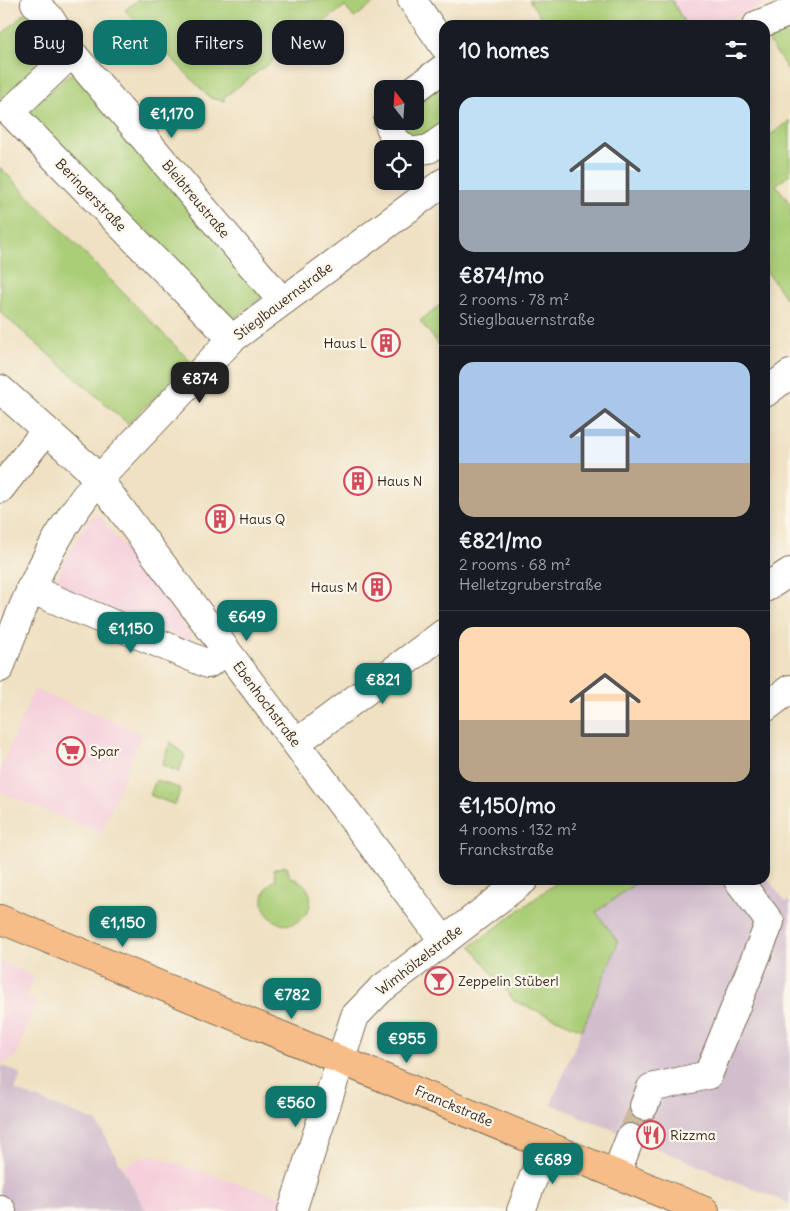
<!DOCTYPE html>
<html lang="en">
<head>
<meta charset="utf-8">
<style>
  body { margin:0; font-family:Delius,sans-serif; background:#242831; color:#f1f3f6; height:100vh; display:flex; flex-direction:column; font-size:19px; white-space:nowrap }
  * { box-sizing:border-box; margin:0 }
  p { font-size:16px; color:#9ea1a6 }
  .icon { flex:none; width:28px; height:28px; fill:none; stroke:currentColor; stroke-width:2; stroke-linecap:round; stroke-linejoin:round }
  .map { position:relative; flex:1; overflow:hidden }
  .panel { position:absolute; left:439px; top:20px; width:331px; height:865px; display:flex; flex-direction:column; background:#171b24; border-radius:15px; box-shadow:0 2px 8px #0003 }
  .panel>* { flex:none }
  .hud { position:absolute; left:15px; top:20px; width:349px; height:45px; display:flex; gap:10px }
  .needle { width:32px; rotate:343deg }
  .controls { position:absolute; left:374px; top:80px; display:grid; gap:10px }
  .controls a { display:grid; place-items:center; width:50px; height:50px; border-radius:10px; background:#171b24; box-shadow:0 2px 8px #0003; font-size:25px }
  .price { position:absolute; translate:-50% -42px; padding:0 11px; border-radius:10px; background:#0f766e; color:#fff; font-size:16px; line-height:32px; filter:drop-shadow(0 1px 2px #0008) }
  .price::after { content:''; position:absolute; left:50%; top:30px; width:15px; height:11px; margin-left:-8px; background:inherit; clip-path:polygon(0 0,100% 0,50% 100%) }
  .price.active { background:#222; color:#fff }
  ul { padding:0; list-style:none }
  li { display:grid; align-content:center; gap:10px; height:265px; padding:0 20px }
  li+li { border-top:1px solid #363941 }
  li span { display:grid; place-items:center; height:155px; border-radius:15px; color:#555 }
  li>.icon { margin-inline-start:auto }
  span .icon { width:90px; height:90px; fill:#fffc; stroke-width:1 }
  li b { font-size:21px }
  h2 { display:flex; justify-content:space-between; align-items:center; height:60px; padding:0 20px; font-size:21px }
  .pill { padding:0 18px; border-radius:15px; background:#171b24; box-shadow:0 2px 8px #0003; font-size:18px; line-height:45px }
  .pill.active { background:#0f766e; color:#fff }
  .map>svg:first-child { display:block }
</style>
</head>
<body>
<div class="map">
<svg width="790" height="1211" viewBox="0 0 790 1211">
  <rect width="100%" height="100%" fill="#fbf7ec"/>
  <filter id="ink" filterUnits="userSpaceOnUse"><feTurbulence type="fractalNoise" baseFrequency=".02" numOctaves="2"/><feDisplacementMap in="SourceGraphic" scale="10" xChannelSelector="R" yChannelSelector="G"/><feConvolveMatrix kernelMatrix="1 2 1 2 8 2 1 2 1" color-interpolation-filters="sRGB"/></filter>
  <filter id="wash" filterUnits="userSpaceOnUse"><feTurbulence type="fractalNoise" baseFrequency=".0096" numOctaves="4" result="noise"/><feDisplacementMap in="SourceGraphic" scale="20" xChannelSelector="R" yChannelSelector="G"/><feGaussianBlur stdDeviation="1.12" result="paint"/><feColorMatrix in="noise" values="0 0 0 0 0 0 0 0 0 0 0 0 0 0 0 0 0 1.4 0 .05"/><feComposite in="paint" operator="in"/></filter>
  <g filter="url(#wash)">
    <rect width="100%" height="100%" fill="#efe1c2"/>
    <path fill="#f5cfdb" d="M672,0h104l-61,25h-29z
      M98,514l94,122 -2,6 -127,-53 -5,-6v-8l22,-41 10,-16z
      M34,689l108,44 -41,101 -101,-42v-22z
      M0,962l34,14 -8,20 11,5 -22,57 -15,7z
      M150,1155l137,44 -4,12h-137l-24,-45z"/>
    <path fill="#d1bdcc" d="M765,875l20,27 5,-1v303l-239,-100 67,-162 -22,-30 44,-32h125z
      M1,1065l20,9 -6,16 82,32 49,89h-146z"/>
    <path fill="#aace77" stroke="#727c4a" d="M138,0h240l-24,18 -9,-12 -122,92 2,3 -15,-3 -85,-88z
      M529,0h143l14,25h-140z
      M32,6c6,10 18,23 20,34 4,17 -40,54 -52,66v-70z
      M790,26v47l-25,-37z
      M70,74h7l190,219 -40,32 -197,-203 -2,-12z
      M444,82v41l-23,17 -7,1 -17,-20h18v-20z
      M790,120v54l-14,11 14,18v102l-25,-36v-130z
      M0,167l191,195 -63,62 -128,-112z
      M444,302v49l-24,-30z
      M170,742l15,13 -6,17 -17,-7z
      M156,780l25,9 -6,16 -25,-10z
      M287,866l3,11c44,14 8,66 -19,41 -5,-4 -8,-10 -8,-17 0,-10 5,-17 13,-21l-2,-11z
      M560,880h80l-44,32 22,30 -36,88 -68,-29 -43,-55z"/>
  </g>
  <g filter="url(#ink)">
    <g fill="none" stroke-linecap="round" stroke-linejoin="round">
      <path stroke="#cbbca1" stroke-width="28" stroke-dasharray="28 14" stroke-linecap="butt" d="M630,1138l14,-32"/>
      <defs>
        <path id="minor" d="M412,0l32,46
          M35,3l14,14 23,36 210,248
          M757,25l33,-13
          M72,53l-62,59 222,227
          M415,89l29,-21
          M388,121l7,19 11,9
          M415,151l14,-2 15,-11
          M0,389l85,76 23,27 335,448
          M765,393l25,-19
          M0,489l46,-59
          M765,588l25,-16
          M30,589l178,75 19,-13
          M0,668c23,-67 52,-133 98,-188l134,-141 212,-157
          M765,708l25,-19
          M296,743l148,-110
          M644,1106l7,-18 57,-13 62,-153 -32,-42
          M616,1174l14,-36
          M0,1209l2,2
          M292,1211l63,-195 25,-26 144,-110
          M521,1211l25,-67"/>
        <path id="major" d="M0,919c234,99 470,194 705,292"/>
      </defs>
      <use href="#minor" stroke="#7a6a57" stroke-width="30"/>
      <use href="#major" stroke="#7a6a57" stroke-width="30"/>
      <use href="#minor" stroke="#fff" stroke-width="28"/>
      <use href="#major" stroke="#f7bd88" stroke-width="28"/>
    </g>
  </g>
  <defs>
    <symbol id="building-ring" viewBox="-11 -11 22 22"><circle r="9.5" fill="#fbf7ec" stroke="#d1495b" stroke-width="1.5"/><path d="M-4-6H4V6H1V3H-1V6H-4ZM-2.5-4.3h1.7v1.8h-1.7ZM.8-4.3h1.7v1.8H.8ZM-2.5-1h1.7V.8h-1.7ZM.8-1h1.7V.8H.8Z" fill="#d1495b"/></symbol>
    <symbol id="supermarket-ring" viewBox="-11 -11 22 22"><circle r="9.5" fill="#fbf7ec" stroke="#d1495b" stroke-width="1.5"/><path d="M-6-5.5h2.5l.6 2H6L4.5 2H-2.5L-4.4-4H-6ZM-1.5 3.2a1.3 1.3 0 1 0 .1 0ZM3 3.2a1.3 1.3 0 1 0 .1 0Z" fill="#d1495b"/></symbol>
    <symbol id="bar-ring" viewBox="-11 -11 22 22"><circle r="9.5" fill="#fbf7ec" stroke="#d1495b" stroke-width="1.5"/><path d="M-6-5H6L.8 .8V4.5H3.5V6h-7V4.5H-.8V.8Z" fill="#d1495b"/></symbol>
    <symbol id="restaurant-ring" viewBox="-11 -11 22 22"><circle r="9.5" fill="#fbf7ec" stroke="#d1495b" stroke-width="1.5"/><path d="M-5-6h1v4h1v-4h1v4h1v-4h1v5L-1.5 .5V6h-2V.5L-5-1ZM5-6V6H3V1.5H1.5Q1.5-4 5-6Z" fill="#d1495b"/></symbol>
  </defs>
  <g fill-rule="evenodd">
    <use href="#building-ring" x="370" y="327" width="32" height="32"/>
    <use href="#building-ring" x="342" y="465" width="32" height="32"/>
    <use href="#building-ring" x="204" y="503" width="32" height="32"/>
    <use href="#building-ring" x="361" y="571" width="32" height="32"/>
    <use href="#supermarket-ring" x="55" y="735" width="32" height="32"/>
    <use href="#bar-ring" x="423" y="965" width="32" height="32"/>
    <use href="#restaurant-ring" x="635" y="1119" width="32" height="32"/>
  </g>
  <g text-anchor="middle" dominant-baseline="central" stroke-width="4.5" stroke-linejoin="round" paint-order="stroke">
    <g font-size="14" fill="#3b2a1e" stroke="#fbf7ec">
      <text transform="translate(91 195) rotate(46)">Beringerstraße</text>
      <text transform="translate(196 199) rotate(50)">Bleibtreustraße</text>
      <text transform="translate(283 301) rotate(-37)">Stieglbauernstraße</text>
      <text transform="translate(267 704) rotate(53)">Ebenhochstraße</text>
      <text transform="translate(419 960) rotate(-38)">Wimhölzelstraße</text>
      <text transform="translate(454 1106) rotate(23)">Franckstraße</text>
    </g>
    <g font-size="14" fill="#3b2a1e" stroke="#fbf7ec" text-anchor="start">
      <text x="367" y="343" text-anchor="end">Haus L</text>
      <text x="377" y="481">Haus N</text>
      <text x="239" y="519">Haus Q</text>
      <text x="358" y="587" text-anchor="end">Haus M</text>
      <text x="90" y="751">Spar</text>
      <text x="458" y="981">Zeppelin Stüberl</text>
      <text x="670" y="1135">Rizzma</text>
    </g>
  </g>
</svg>
<div class="controls">
<a><svg class="needle" viewBox="-14 -14 28 28"><path d="M0-13l5 13h-10z" fill="#e53935"/><path d="M0 13l5-13h-10z" fill="#9ea1a6"/></svg></a>
<a><svg class="icon" aria-label="locate" viewBox="0 0 24 24"><circle cx="12" cy="12" r="6"/><path d="M12 2v4M12 18v4M2 12h4M18 12h4"/></svg></a>
</div>
<b class="price" style="left:172px;top:139px">€1,170</b>
<b class="price active" style="left:200px;top:404px">€874</b>
<b class="price" style="left:247px;top:642px">€649</b>
<b class="price" style="left:131px;top:654px">€1,150</b>
<b class="price" style="left:383px;top:705px">€821</b>
<b class="price" style="left:123px;top:948px">€1,150</b>
<b class="price" style="left:292px;top:1020px">€782</b>
<b class="price" style="left:407px;top:1064px">€955</b>
<b class="price" style="left:296px;top:1128px">€560</b>
<b class="price" style="left:553px;top:1185px">€689</b>
<div class="hud">
<a class="pill">Buy</a>
<a class="pill active">Rent</a>
<a class="pill">Filters</a>
<a class="pill">New</a>
</div>
<section class="panel">
<h2>10 homes<svg class="icon" aria-label="filters" viewBox="0 0 24 24"><path d="M4 7h16M4 17h16"/><circle cx="9" cy="7" r="2"/><circle cx="15" cy="17" r="2"/></svg></h2>
<ul>
<li><span style="background:linear-gradient(#bfe0f5 60%,#9aa5b1 0)"><svg class="icon" aria-label="home" viewBox="0 0 24 24"><path d="M3 11l9-7 9 7M6 9v11h12V9"/></svg></span><div><b>€874/mo</b><p>2 rooms · 78 m²</p><p>Stieglbauernstraße</p></div></li>
<li><span style="background:linear-gradient(#a9c7e8 65%,#b9a48a 0)"><svg class="icon" aria-label="home" viewBox="0 0 24 24"><path d="M3 11l9-7 9 7M6 9v11h12V9"/></svg></span><div><b>€821/mo</b><p>2 rooms · 68 m²</p><p>Helletzgruberstraße</p></div></li>
<li><span style="background:linear-gradient(#ffd9b3 60%,#b9a48a 0)"><svg class="icon" aria-label="home" viewBox="0 0 24 24"><path d="M3 11l9-7 9 7M6 9v11h12V9"/></svg></span><div><b>€1,150/mo</b><p>4 rooms · 132 m²</p><p>Franckstraße</p></div></li>
</ul>
</section>
</div>
</body>
</html>
